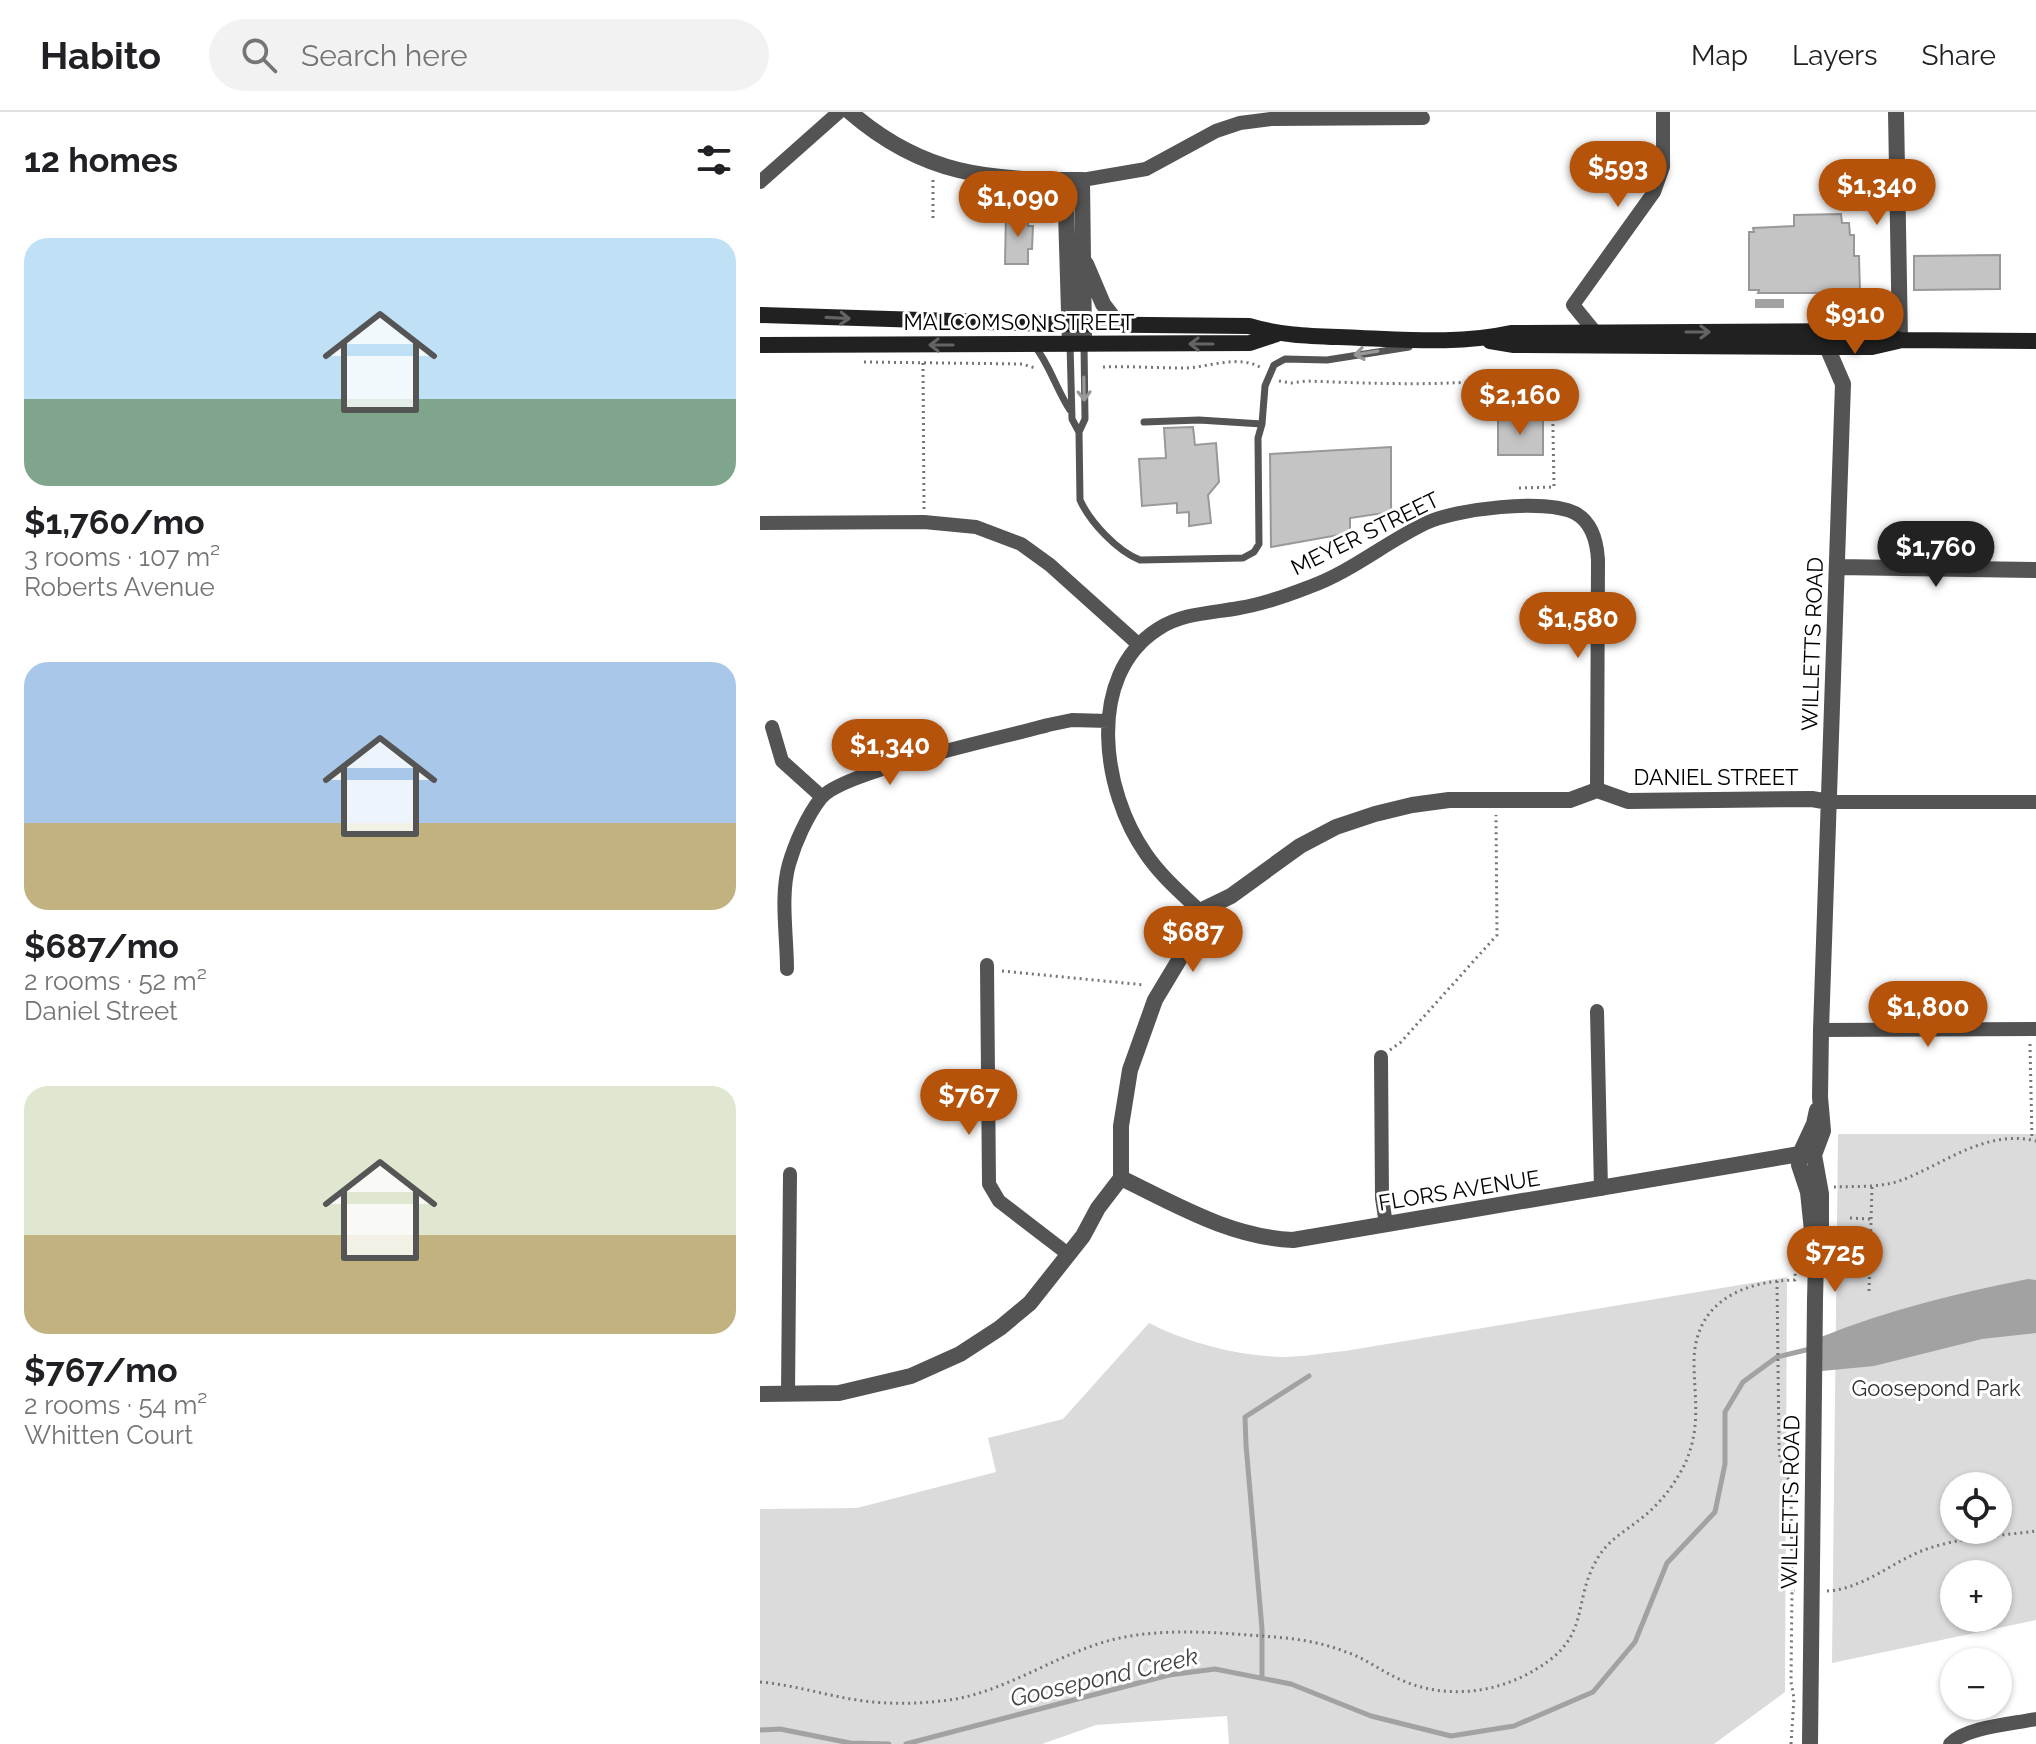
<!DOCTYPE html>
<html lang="en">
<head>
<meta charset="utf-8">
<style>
  body { margin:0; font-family:Raleway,sans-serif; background:#f2f2f2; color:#202124; height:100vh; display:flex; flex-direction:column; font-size:30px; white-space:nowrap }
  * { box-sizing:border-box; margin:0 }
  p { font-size:26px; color:#757577 }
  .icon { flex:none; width:44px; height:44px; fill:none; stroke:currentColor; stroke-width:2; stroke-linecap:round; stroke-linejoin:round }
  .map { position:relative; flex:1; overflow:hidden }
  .details { display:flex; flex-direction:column; background:#fff; width:760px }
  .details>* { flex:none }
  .fabs { position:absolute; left:1180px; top:1360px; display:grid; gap:16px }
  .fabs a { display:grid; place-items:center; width:72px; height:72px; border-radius:50%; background:#fff; box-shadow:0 2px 6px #0004; font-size:40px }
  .price { position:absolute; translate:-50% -68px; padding:0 18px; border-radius:28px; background:#b45309; color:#fff; font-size:26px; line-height:52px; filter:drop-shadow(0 2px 4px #0008) }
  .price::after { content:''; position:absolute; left:50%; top:48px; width:24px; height:18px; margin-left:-12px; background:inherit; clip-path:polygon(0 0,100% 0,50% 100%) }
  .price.current { background:#222; color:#fff }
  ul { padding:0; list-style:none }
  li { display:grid; align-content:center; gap:16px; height:424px; padding:0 24px }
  li span { display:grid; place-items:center; height:248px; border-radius:24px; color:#555 }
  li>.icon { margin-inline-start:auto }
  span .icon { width:144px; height:144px; fill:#fffc; stroke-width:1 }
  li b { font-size:34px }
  h2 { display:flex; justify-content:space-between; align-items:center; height:96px; padding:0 24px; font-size:34px }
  header { display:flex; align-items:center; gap:48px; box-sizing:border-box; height:112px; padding:0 40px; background:#fff; border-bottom:2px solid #e0e0e0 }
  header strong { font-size:38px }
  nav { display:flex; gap:44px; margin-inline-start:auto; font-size:28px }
  .search { width:560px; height:72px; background:#f2f2f2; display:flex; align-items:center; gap:20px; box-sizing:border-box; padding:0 28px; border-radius:44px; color:#757577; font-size:30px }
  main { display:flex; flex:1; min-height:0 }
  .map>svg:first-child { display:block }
</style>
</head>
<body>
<header>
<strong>Habito</strong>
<div class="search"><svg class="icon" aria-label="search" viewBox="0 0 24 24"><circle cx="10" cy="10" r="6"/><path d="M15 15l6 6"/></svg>Search here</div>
<nav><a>Map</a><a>Layers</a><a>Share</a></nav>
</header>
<main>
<section class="details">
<h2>12 homes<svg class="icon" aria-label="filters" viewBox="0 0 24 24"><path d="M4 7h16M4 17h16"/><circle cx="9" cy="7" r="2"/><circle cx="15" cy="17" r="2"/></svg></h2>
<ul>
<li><span style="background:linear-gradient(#bfe0f5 65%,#7fa58c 0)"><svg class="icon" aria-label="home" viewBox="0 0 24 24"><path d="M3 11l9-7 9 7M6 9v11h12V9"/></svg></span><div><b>$1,760/mo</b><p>3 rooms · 107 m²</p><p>Roberts Avenue</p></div></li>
<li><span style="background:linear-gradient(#a9c7e8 65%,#c2b280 0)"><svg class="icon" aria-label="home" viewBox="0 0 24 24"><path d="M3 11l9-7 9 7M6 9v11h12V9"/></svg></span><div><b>$687/mo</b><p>2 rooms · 52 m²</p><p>Daniel Street</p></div></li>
<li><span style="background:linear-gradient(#dfe7d0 60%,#c2b280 0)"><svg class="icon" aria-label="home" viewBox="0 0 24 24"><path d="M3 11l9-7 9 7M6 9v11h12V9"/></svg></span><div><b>$767/mo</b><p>2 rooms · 54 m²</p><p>Whitten Court</p></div></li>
</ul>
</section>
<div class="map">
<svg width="1276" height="1632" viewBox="0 0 1276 1632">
  <rect width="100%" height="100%" fill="#fff"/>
  <path fill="#dbdbdb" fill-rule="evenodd" d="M1078,1022h198v486l-204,43zM1194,1374h44v44h-44zM1194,1462h44v44h-44z
    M1027,1165l-2,415 -71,52h-485l-2,-28 -131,9 -54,19h-282v-235l97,-1 139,-36 -8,-34 75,-19 86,-96c41,21 87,32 133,34 20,0 42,-4 63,-6z"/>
  <path fill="#a2a2a2" d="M995,187h29v9h-29z
    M1268,1167l8,1v53l-54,6 -108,27 -52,5 -1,-34c67,-27 136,-44 207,-58z"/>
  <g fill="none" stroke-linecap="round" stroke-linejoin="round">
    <path stroke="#a2a2a2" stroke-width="5" d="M502,1566v-49l-16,-184 -1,-28 64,-41
      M0,1618l20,-1 70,14 39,1
      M146,1632l263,-69 46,-6 76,15 80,32 80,20 63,-10 79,-34 42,-50 32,-79 48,-51 10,-48v-52l18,-30 34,-25 33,-8"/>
  </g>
  <path fill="#c4c4c4" stroke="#989898" stroke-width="2" d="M246,102l22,1v11h5l-1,23h-4v15h-23z
    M1081,102l1,9h7l1,12h4v21h5l1,37h-102l1,-3h-10v-58h5l-1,-4 41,-2v-11z
    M1240,143v34l-86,1v-34z
    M738,307h45v36h-45z
    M433,315l2,18 21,-2 3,39 -11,13 3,28 -22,3v-14l-12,1v-10l-35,3 -3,-47 27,-1 -2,-30z
    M631,335v65l-41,6v15l-79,14 -1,-93z"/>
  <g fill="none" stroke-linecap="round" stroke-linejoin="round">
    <path stroke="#767676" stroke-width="3" stroke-dasharray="2 4" stroke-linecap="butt" d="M173,106v-41
      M104,250l158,2 13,4
      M163,251l1,147
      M343,255c27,-1 54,1 81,1 24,0 56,-15 79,1
      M519,269l12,2 15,-2c84,3 168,7 251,-10
      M759,376l35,-1 -2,-114
      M242,859l143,14
      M1270,932l2,96
      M630,938l11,-8 96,-107 -1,-120
      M1074,1075c22,-1 47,1 68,-7 44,-17 84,-51 134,-39
      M1090,1106l20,1
      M1017,1169l2,165 1,13 11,27 1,105
      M1109,1179l3,-104
      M1067,1479c36,-2 65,-29 97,-41 35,-13 76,-14 112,-19
      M0,1570c34,3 64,13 97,18 33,5 66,4 99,-1 52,-10 98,-42 148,-57 55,-16 115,-9 171,-5 24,2 49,6 71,15 19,6 35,19 53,27 45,21 98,15 139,-11 53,-32 34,-64 58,-107 11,-21 30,-30 47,-44 19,-15 35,-37 44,-58 14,-35 7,-63 7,-98 1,-60 50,-80 101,-81l1,-44
      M1031,1632l3,-46 -3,-16 1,-91h3"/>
    <path stroke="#545454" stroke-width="7" d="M310,232l2,75 7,13
      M324,232l1,75 -6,13 1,68c10,22 37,51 60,60l103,-2 11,-6 5,-8 -1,-106 4,-14 3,-38 9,-21 11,-6 42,1 82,-13
      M274,233c16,20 22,44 36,65
      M384,310l55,-2 63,4"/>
    <path stroke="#545454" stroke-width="14" d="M322,68l64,-11 70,-38 24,-8 31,-4 152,-1
      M0,70l79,-70
      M835,220l-22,-27 81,-113 9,-25v-55
      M0,411l164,-1 52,5 45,17 29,21 88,79
      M12,615l10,34 40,36
      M1069,690h207
      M440,799c-19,-18 -39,-35 -54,-57 -44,-62 -61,-178 12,-225 24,-16 54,-16 81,-21 25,-4 47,-12 70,-21 42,-15 77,-45 117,-64 30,-14 119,-25 149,-10 17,9 22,29 23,47l-1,230
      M227,853l2,219 10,17 69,53
      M27,857c0,-33 -7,-73 2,-105 6,-21 18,-48 32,-66 22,-27 185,-61 227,-73l24,-5 36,1
      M837,899l4,178
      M1061,918l215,-1
      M621,945l1,141 4,26
      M28,1281l2,-219
      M1190,1632c16,-17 62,-20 86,-25"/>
    <path stroke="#545454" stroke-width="16" d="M90,0c74,64 138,68 232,68l2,158
      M1136,0l4,228
      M305,68l5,164
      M326,152l17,40 16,21
      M1077,455l199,3
      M361,1066c56,27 109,59 172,62l507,-86 14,1
      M1054,1138l-6,-58 -9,-27 1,-11 14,-30 3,-14
      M0,1282l79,-1 72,-17 49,-22 40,-26 30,-25 53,-67 15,-28 23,-30v-52l9,-56 25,-70 36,-60 9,-29 31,-15 69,-50 36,-19 39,-13 37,-9 37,-5h121l27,-10 31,11 184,-2 17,3
      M1050,1632l5,-444 1,-40 5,-31v-35l-7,-39 9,-24 -3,-34 1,-67 22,-646 -16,-37"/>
    <path stroke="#212121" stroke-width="16" d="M0,203l290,9 199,2c36,11 73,10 112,12 50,2 100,6 150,-5l358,-2 31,9 136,1
      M730,229l24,4 313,2h45l26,-6
      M0,233l490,-2 27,-9"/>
  </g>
  <defs><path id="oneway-shaft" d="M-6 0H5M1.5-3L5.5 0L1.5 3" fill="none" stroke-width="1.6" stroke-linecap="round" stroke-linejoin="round" transform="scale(2)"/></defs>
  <g stroke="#646464">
    <use href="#oneway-shaft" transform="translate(78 206) rotate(3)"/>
    <use href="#oneway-shaft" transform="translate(938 220)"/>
    <use href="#oneway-shaft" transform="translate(441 232) rotate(180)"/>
    <use href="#oneway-shaft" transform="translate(181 233) rotate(180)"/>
  </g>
  <g stroke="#989898">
    <use href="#oneway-shaft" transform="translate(606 241) rotate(171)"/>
    <use href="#oneway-shaft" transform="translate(324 277) rotate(89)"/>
  </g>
  <g text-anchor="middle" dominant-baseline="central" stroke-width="6" stroke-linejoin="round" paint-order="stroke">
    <g font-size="22" fill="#000" stroke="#fff">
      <text x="259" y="210">MALCOMSON STREET</text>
      <text transform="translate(605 421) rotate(-26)">MEYER STREET</text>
      <text transform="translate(1052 532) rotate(-88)">WILLETTS ROAD</text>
      <text x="956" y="665">DANIEL STREET</text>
      <text transform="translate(699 1078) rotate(-9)">FLORS AVENUE</text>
      <text transform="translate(1030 1390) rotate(-89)">WILLETTS ROAD</text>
    </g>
    <g font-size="22" fill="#323232" stroke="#fff">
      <text x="1176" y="1276">Goosepond Park</text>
    </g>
    <g font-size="24" font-style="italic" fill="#434343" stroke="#fff">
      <text transform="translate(344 1565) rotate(-13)">Goosepond Creek</text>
    </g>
  </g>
</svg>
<div class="fabs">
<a><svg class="icon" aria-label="locate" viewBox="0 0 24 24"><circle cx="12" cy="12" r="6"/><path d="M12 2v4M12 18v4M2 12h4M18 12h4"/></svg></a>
<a>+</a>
<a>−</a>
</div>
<b class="price" style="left:858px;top:97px">$593</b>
<b class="price" style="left:1117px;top:115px">$1,340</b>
<b class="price" style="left:258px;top:127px">$1,090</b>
<b class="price" style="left:1095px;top:244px">$910</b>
<b class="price" style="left:760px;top:325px">$2,160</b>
<b class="price current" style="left:1176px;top:477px">$1,760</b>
<b class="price" style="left:818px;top:548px">$1,580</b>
<b class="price" style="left:130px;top:675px">$1,340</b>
<b class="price" style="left:433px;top:862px">$687</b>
<b class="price" style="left:1168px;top:937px">$1,800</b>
<b class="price" style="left:209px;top:1025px">$767</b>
<b class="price" style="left:1075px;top:1182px">$725</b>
</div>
</main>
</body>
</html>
